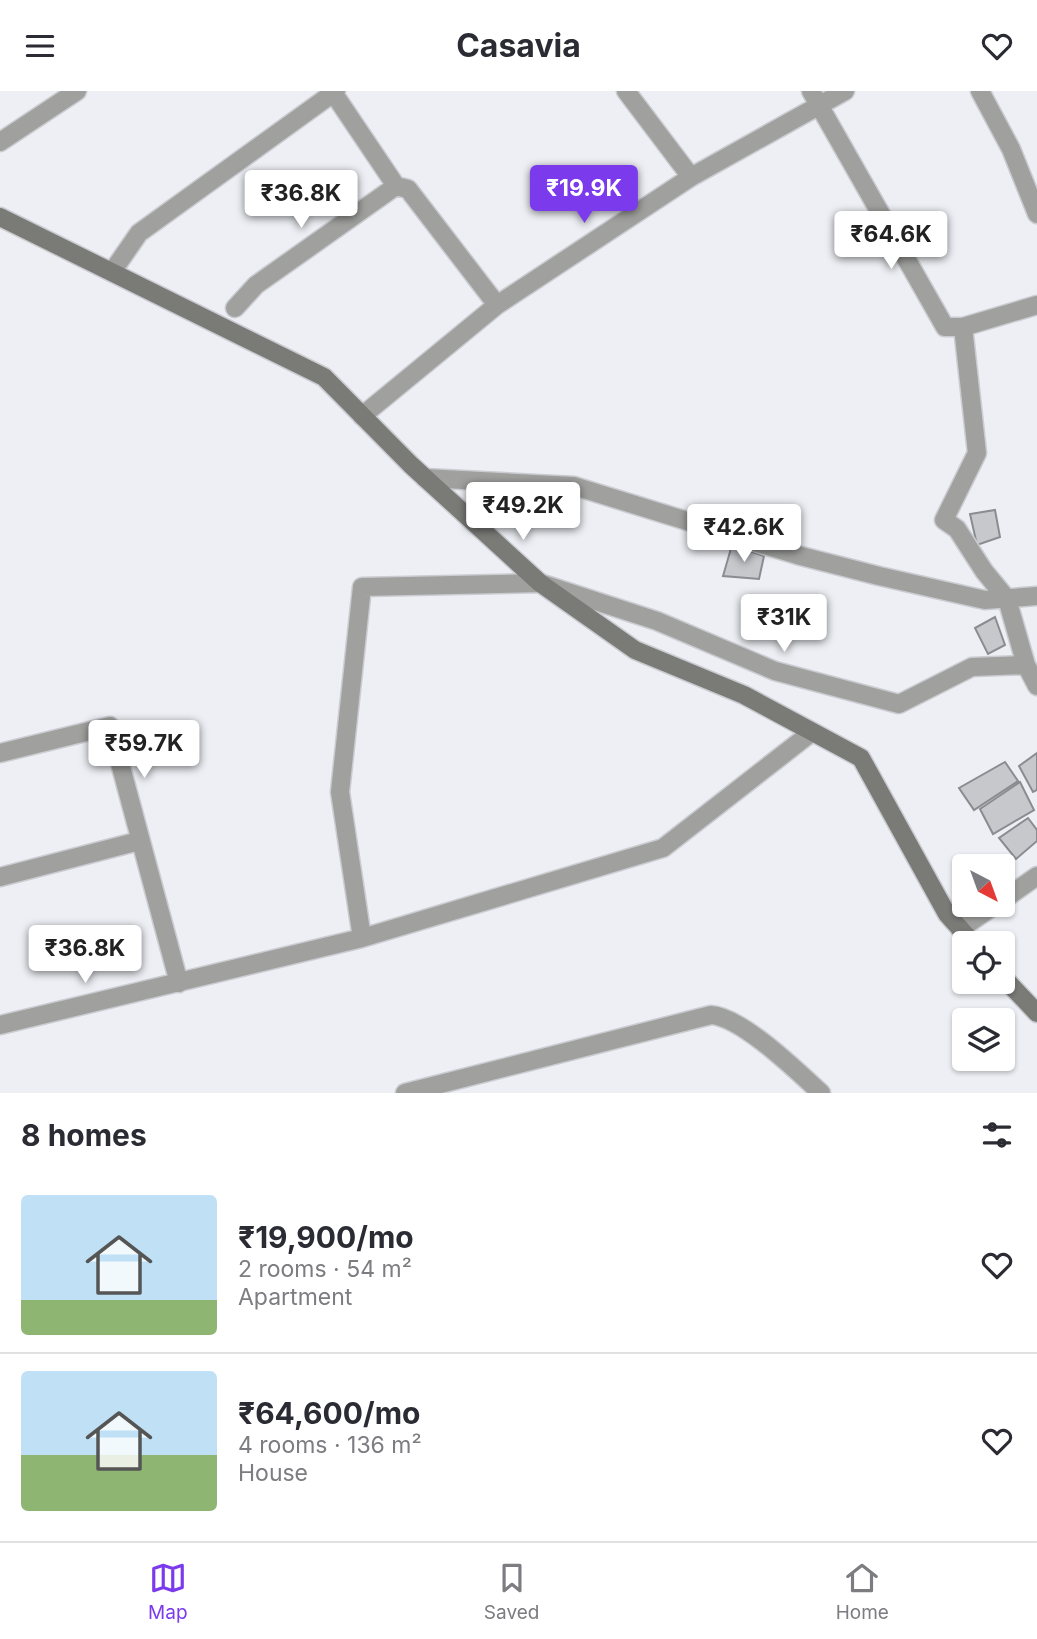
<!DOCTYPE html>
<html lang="en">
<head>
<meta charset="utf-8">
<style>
  body { margin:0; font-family:Inter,sans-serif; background:#f2f2f3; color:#2b2b33; height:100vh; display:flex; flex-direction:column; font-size:26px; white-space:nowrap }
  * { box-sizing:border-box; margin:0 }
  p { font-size:23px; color:#7c7c81 }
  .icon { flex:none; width:38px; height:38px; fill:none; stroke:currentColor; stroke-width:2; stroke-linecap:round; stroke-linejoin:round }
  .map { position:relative; height:1002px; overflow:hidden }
  .drawer { display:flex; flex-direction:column; background:#fff; flex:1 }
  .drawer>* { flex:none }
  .needle { width:46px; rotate:139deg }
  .tools { position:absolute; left:952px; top:763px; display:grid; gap:14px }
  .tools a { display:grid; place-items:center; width:63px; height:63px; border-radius:7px; background:#fff; box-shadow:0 2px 5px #0004; font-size:35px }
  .price { position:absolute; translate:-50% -60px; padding:0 16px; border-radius:7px; background:#fff; color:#222; font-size:23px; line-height:46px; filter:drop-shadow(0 2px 4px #0008) }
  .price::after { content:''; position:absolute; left:50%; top:42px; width:21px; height:16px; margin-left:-10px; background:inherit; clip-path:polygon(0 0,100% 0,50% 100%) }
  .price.on { background:#7c3aed; color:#fff }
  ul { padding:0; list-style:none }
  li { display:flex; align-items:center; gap:21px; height:175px; padding:0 21px }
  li+li { border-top:2px solid #e1e1e2 }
  li span { display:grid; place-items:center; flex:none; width:196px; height:140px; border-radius:7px; color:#555 }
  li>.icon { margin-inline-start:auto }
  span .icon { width:84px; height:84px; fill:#fffc; stroke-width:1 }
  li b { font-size:30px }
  h2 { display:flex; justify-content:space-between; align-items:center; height:84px; padding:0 21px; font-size:30px }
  header { display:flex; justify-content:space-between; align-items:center; height:91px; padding:0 21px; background:#fff; font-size:32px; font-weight:700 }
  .tab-bar { display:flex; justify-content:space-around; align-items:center; height:98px; border-top:2px solid #e1e1e2; background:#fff; font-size:19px; color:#7c7c81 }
  .tab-bar a { display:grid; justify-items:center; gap:4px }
  .tab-bar .on { color:#7c3aed }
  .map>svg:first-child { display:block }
</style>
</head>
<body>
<header><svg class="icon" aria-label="menu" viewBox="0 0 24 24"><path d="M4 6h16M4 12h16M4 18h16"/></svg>Casavia<svg class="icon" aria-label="heart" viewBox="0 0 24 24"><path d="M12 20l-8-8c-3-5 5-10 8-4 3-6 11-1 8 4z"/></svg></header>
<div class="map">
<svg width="1037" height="1002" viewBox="0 0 1037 1002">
  <rect width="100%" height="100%" fill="#edeff4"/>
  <path fill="#c6c8cc" stroke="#8a8c90" stroke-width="2" d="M995,419l5,27 -23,8 -7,-31z
    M732,454l32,11 -5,23 -36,-3z
    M995,526l10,28 -17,9 -13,-26z
    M1037,662v37l-4,2 -14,-26z
    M1005,671l13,19 -44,29 -15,-22z
    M1020,691l14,28 -41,24 -13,-25z
    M1028,727l9,12v11l-21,18 -17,-21z"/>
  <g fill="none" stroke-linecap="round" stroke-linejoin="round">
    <defs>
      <path id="street" d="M332,0l64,95 12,3 89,116
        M626,0l65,86
        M811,0l134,236h18l74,-22
        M980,0l31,58 26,65
        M0,51l77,-51
        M112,181l27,-39 197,-142
        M235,217l21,-23 140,-99
        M963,236l14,126 -33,67 13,9 27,42 23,28 19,66 11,21
        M362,325l135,-111 194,-128 154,-86
        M425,387l149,8 223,69 82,21 106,24 52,-4
        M0,662l110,-27 69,257
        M0,786l139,-36
        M1003,809l34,-24
        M960,838l35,-24
        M362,847l-22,-146 22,-205 178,-4 117,38 118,50 124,33 73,-37 54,-2
        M0,934l362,-87 301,-90 149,-116
        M405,1002l306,-78c31,2 87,57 110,78"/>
      <path id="secondary" d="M0,126l324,160 87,88 129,118 95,67 109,45 117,63 86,156 26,29
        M1003,886l34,36"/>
    </defs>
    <use href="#street" stroke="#caccd1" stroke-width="21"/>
    <use href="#secondary" stroke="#caccd1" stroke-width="21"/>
    <use href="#street" stroke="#a0a09e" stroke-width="18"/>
    <use href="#secondary" stroke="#7a7a77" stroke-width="18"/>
  </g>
</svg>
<div class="tools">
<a><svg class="needle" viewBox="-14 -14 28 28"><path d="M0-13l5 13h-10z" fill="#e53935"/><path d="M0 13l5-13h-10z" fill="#7c7c81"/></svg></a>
<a><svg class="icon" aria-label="locate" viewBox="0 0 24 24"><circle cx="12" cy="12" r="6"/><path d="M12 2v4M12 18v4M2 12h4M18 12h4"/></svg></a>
<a><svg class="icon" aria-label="layers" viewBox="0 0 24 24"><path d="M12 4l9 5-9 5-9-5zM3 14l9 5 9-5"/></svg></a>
</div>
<b class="price on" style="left:584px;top:134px">₹19.9K</b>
<b class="price" style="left:301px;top:139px">₹36.8K</b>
<b class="price" style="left:891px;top:180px">₹64.6K</b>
<b class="price" style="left:523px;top:451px">₹49.2K</b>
<b class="price" style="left:744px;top:473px">₹42.6K</b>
<b class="price" style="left:784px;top:563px">₹31K</b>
<b class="price" style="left:144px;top:689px">₹59.7K</b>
<b class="price" style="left:85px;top:894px">₹36.8K</b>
</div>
<section class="drawer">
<h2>8 homes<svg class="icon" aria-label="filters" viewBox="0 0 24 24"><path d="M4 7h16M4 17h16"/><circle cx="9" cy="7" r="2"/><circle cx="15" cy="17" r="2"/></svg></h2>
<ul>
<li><span style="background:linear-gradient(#bfe0f5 75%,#8fb573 0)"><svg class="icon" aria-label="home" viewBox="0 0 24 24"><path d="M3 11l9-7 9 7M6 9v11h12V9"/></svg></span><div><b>₹19,900/mo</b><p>2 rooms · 54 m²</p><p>Apartment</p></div><svg class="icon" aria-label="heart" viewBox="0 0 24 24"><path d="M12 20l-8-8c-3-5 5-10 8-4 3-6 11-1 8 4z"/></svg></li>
<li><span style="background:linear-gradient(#bfe0f5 60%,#8fb573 0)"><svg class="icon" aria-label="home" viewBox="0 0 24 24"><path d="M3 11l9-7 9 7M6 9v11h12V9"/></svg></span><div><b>₹64,600/mo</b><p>4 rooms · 136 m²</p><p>House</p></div><svg class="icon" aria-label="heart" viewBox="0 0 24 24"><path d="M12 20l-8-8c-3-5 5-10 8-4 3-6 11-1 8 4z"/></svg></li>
</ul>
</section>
<nav class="tab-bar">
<a class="on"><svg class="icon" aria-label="map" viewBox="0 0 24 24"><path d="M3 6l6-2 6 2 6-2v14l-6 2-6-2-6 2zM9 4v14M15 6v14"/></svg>Map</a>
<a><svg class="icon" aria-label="saved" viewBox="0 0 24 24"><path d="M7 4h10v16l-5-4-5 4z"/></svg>Saved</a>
<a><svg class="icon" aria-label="home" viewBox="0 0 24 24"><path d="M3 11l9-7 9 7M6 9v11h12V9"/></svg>Home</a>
</nav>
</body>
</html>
